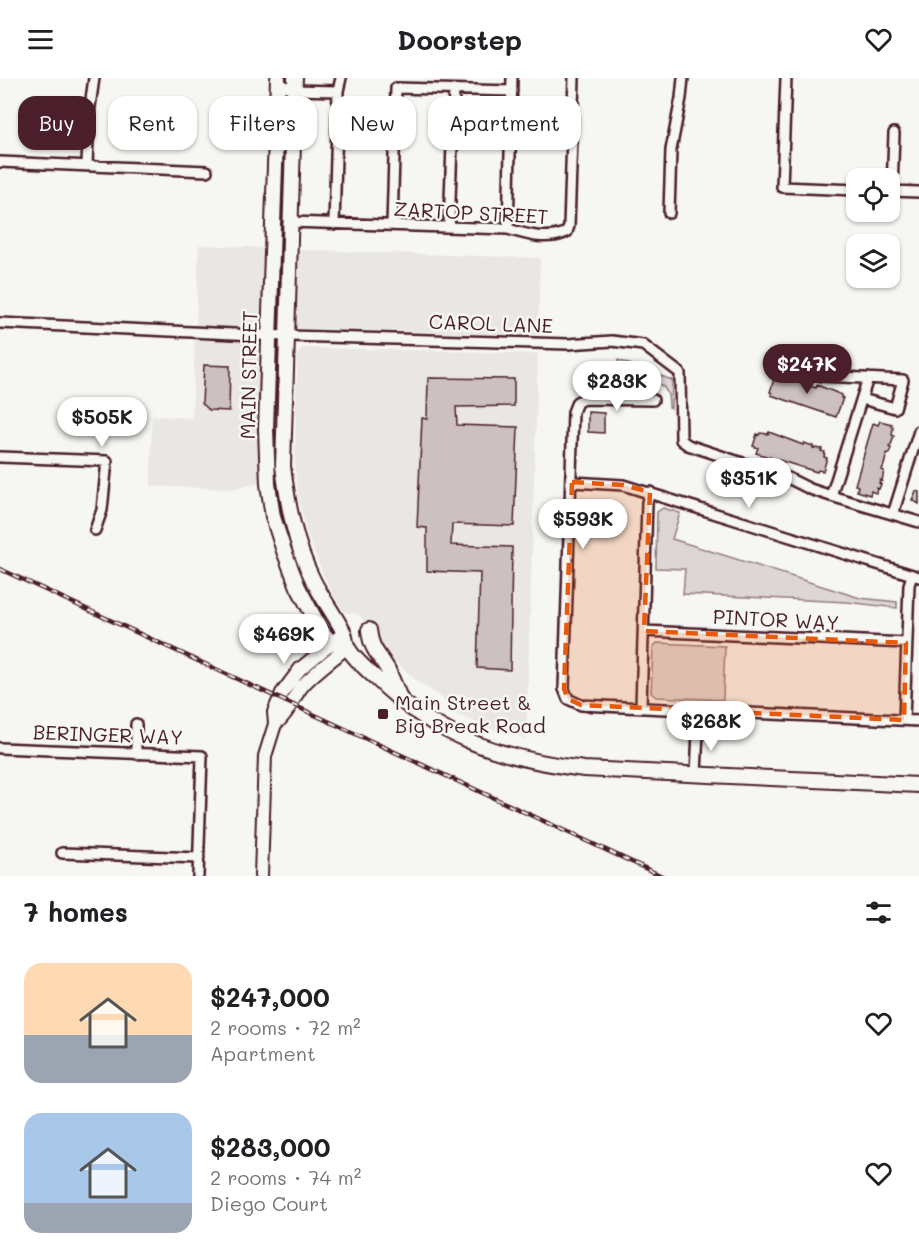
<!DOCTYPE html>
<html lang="en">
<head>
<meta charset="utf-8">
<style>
  body { margin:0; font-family:Mali,sans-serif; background:#f2f2f2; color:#202124; height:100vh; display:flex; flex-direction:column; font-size:22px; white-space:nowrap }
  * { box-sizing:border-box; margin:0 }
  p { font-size:20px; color:#757577 }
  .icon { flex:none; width:33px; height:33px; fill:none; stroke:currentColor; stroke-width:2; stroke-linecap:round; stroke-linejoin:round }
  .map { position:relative; height:798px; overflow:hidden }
  .panel { display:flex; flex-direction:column; background:#fff; flex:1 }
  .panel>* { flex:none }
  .banner { position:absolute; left:18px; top:18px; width:600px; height:54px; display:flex; gap:12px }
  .fabs { position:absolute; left:846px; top:90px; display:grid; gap:12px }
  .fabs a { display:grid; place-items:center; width:54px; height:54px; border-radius:12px; background:#fff; box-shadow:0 2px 4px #0004; font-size:30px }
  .price { position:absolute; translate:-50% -51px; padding:0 14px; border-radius:21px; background:#fff; color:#222; font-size:20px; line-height:39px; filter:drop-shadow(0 2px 3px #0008) }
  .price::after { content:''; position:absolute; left:50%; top:36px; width:18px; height:14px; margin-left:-9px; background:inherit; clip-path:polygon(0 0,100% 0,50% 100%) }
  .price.current { background:#4a1f2b; color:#fff }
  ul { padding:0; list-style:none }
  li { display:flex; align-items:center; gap:18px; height:150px; padding:0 24px }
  li span { display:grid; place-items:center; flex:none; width:168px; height:120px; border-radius:18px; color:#555 }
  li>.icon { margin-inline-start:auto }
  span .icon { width:72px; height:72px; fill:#fffc; stroke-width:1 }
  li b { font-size:26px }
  h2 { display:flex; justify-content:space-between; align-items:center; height:72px; padding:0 24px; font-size:26px }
  .tag { padding:0 21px; border-radius:18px; background:#fff; box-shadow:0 2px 4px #0004; font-size:21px; line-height:54px }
  .tag.current { background:#4a1f2b; color:#fff }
  header { display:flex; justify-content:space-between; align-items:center; height:78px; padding:0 24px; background:#fff; font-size:27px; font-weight:700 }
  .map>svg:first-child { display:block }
</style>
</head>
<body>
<header><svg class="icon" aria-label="menu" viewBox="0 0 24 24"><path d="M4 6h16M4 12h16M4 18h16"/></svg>Doorstep<svg class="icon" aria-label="heart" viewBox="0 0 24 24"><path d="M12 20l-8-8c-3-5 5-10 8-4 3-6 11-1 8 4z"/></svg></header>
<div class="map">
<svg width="919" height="798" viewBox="0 0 919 798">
  <rect width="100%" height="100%" fill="#f6f6f2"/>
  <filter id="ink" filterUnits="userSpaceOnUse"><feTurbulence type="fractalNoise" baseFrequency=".0167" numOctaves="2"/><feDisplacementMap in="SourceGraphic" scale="12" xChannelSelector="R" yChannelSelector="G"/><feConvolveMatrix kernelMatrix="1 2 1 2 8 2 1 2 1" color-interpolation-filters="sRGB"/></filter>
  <g filter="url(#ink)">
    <path fill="#e9e6e3" d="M199,167l67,3 -1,84 -69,-4z
      M296,172l244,8 -2,77 -244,-7z
      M195,260l70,3 -6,103 1,39 -29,6 -80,-3 1,-70 40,2z
      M302,270l120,2 116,4 -12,385 -39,-12 -31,-13 -14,-16 -25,-17 -25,-22 -13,-13 -2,-11 -19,-21 -14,-2 -10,-16 -11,-22 -16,-40 -9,-38 -3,-26 2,-112 1,-5z"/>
    <path fill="#ddd6d5" stroke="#947a80" stroke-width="1.5" d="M618,282l54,20 -1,28 -2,-1c0,-11 -1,-19 -12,-24l-14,1 -8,8 -19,-1z
      M663,430l17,5 -8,26 188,59 37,4v6l-50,-6 -164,-8 2,-25 -29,-1 1,-56z
      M657,565l68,3 -2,54 -67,-3 -5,-4 2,-46z"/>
    <path fill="#ccc1c0" stroke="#4a1f2b" stroke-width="1.5" d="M204,287l26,1 -1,45 -20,-1 -7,-7z
      M784,297l5,1v2l2,1 1,-2 9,3 -1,3 16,5 1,-3 25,10 -1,3h2l-7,19 -65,-22 1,-2 -2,-1 5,-16 4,2z
      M428,300l86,1v27l-58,1 1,18 61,2 -4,99 -62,-2 -1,21 61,2 -2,123 -33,-2 3,-95 -53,-2v-43l-10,-1 5,-109 5,1z
      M588,334l16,1v20l-16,-1z
      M880,343l12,3 -1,2 2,1 -1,8 2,1 -3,9h-1l-1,2 2,1 -2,6 -2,-1 -3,12 -2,5 2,1 -2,10 -2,-1 -1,3 2,1 -2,5 -2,-1 -1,5 -5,-2 -1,4 -13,-4 1,-5 -3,-1 18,-62 5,2z
      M769,354l34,13 1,-2 9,3v2l9,1 -1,2 4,1 -1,5 3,1 -4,13 -5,-1 -1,2 -61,-19 2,-5 -5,-2 4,-12 2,1 1,-2 8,1z
      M916,413l3,1v12l-7,-4z"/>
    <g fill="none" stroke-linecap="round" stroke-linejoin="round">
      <defs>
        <path id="street" d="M786,0l-4,109 74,3
          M278,5l16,7 44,1
          M0,84l207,9
          M87,87l2,-51 5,-36
          M890,113l29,1
          M892,113l2,-58
          M669,135l2,-63 10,-52 2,-20
          M290,144l218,7c20,6 39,12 59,3l2,-6 5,-148
          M334,146l4,-133 3,-13
          M392,147l4,-137 116,3
          M449,149l5,-137
          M508,151l4,-151
          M0,245l255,12 313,9 44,-3 31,4 37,28 1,67 7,5 100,33 22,11 21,7 88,26
          M822,298l81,4 -8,28 -33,-9
          M653,322l-69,-1 -7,3 -4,10 -9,277 4,10 13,6 338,16
          M0,379l107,4 -5,49 -7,20
          M572,404l51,3 296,92
          M831,418l37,-118
          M893,436l26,-83
          M644,553l262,12
          M641,629l6,-205 3,-10
          M904,642l5,-135 3,-10
          M0,670l202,8 -4,120
          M136,676v-30
          M696,696l3,-64
          M62,775l137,5"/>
        <path id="secondary" d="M275,646c14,-10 17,-26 28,-39 13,-14 29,-25 44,-38
          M261,798l4,-120 10,-32 -1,-12 8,-19 18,-24 39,-32"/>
        <path id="primary" d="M278,0l-12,351 2,55 5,33 11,34 14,36 23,43 10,13 16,4
          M295,0l-12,388c5,40 12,78 30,114 9,18 21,34 30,51 3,5 2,12 5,17 6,11 18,21 28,30 59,59 126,81 208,91l335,16
          M369,552c2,20 10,24 19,40 4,9 8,19 12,28"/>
      </defs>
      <use href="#street" stroke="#4a1f2b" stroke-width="14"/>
      <use href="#secondary" stroke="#4a1f2b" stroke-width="16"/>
      <use href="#primary" stroke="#4a1f2b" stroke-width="18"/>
      <use href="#street" stroke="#f6f6f2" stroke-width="9"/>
      <use href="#secondary" stroke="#f6f6f2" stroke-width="12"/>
      <use href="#primary" stroke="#f6f6f2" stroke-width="14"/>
      <defs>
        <path id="rail" d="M0,491l662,307"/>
      </defs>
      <use href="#rail" stroke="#4a1f2b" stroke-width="4.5"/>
      <use href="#rail" stroke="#f6f6f2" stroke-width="2" stroke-dasharray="7" stroke-linecap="butt"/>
    </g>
  </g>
  <path fill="#e8590c" fill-opacity="0.2" stroke="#e8590c" stroke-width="4.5" stroke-dasharray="12 8" stroke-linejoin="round" d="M572,404l51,3 27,7 -6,139 262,12 -2,77 -323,-15 -13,-6 -4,-10z"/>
  <rect fill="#4a1f2b" stroke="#f6f6f2" stroke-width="2" x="377" y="630" width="12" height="12" rx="3"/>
  <g text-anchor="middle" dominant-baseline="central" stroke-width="5" stroke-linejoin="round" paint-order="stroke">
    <g font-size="20" fill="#4a1f2b" stroke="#f6f6f2">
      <text transform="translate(471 134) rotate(3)">ZARTOP STREET</text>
      <text transform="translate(491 245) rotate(2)">CAROL LANE</text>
      <text transform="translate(248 297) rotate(-89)">MAIN STREET</text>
      <text transform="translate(776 541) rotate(3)">PINTOR WAY</text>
      <text transform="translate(108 656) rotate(2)">BERINGER WAY</text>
    </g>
    <g font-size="20" fill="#4a1f2b" stroke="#f6f6f2" text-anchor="start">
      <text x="395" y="624">Main Street &amp;<tspan x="395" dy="23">Big Break Road</tspan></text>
    </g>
  </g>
</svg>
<div class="fabs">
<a><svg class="icon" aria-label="locate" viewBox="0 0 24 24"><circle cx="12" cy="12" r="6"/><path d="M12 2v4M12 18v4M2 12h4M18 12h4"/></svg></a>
<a><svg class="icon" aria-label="layers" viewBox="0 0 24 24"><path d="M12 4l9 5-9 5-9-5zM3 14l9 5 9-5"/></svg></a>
</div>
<b class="price current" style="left:807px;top:317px">$247K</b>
<b class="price" style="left:617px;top:334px">$283K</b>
<b class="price" style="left:102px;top:370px">$505K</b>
<b class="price" style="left:749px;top:431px">$351K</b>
<b class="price" style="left:583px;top:472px">$593K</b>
<b class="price" style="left:284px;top:587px">$469K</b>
<b class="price" style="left:711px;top:674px">$268K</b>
<div class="banner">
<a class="tag current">Buy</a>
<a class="tag">Rent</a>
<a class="tag">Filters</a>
<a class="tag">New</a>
<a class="tag">Apartment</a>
</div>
</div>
<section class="panel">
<h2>7 homes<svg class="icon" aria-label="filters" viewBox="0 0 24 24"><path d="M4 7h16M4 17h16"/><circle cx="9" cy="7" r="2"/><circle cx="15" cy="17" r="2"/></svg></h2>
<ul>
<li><span style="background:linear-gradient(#ffd9b3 60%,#9aa5b1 0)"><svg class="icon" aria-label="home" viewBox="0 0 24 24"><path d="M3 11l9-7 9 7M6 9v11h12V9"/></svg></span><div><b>$247,000</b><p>2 rooms · 72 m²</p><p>Apartment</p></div><svg class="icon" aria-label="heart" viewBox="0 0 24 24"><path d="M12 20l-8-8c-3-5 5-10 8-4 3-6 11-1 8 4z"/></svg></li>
<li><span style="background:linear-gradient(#a9c7e8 75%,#9aa5b1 0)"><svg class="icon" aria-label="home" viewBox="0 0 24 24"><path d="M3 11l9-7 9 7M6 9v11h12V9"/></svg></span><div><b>$283,000</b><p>2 rooms · 74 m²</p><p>Diego Court</p></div><svg class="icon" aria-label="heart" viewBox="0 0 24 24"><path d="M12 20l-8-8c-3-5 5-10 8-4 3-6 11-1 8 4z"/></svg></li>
</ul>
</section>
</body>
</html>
